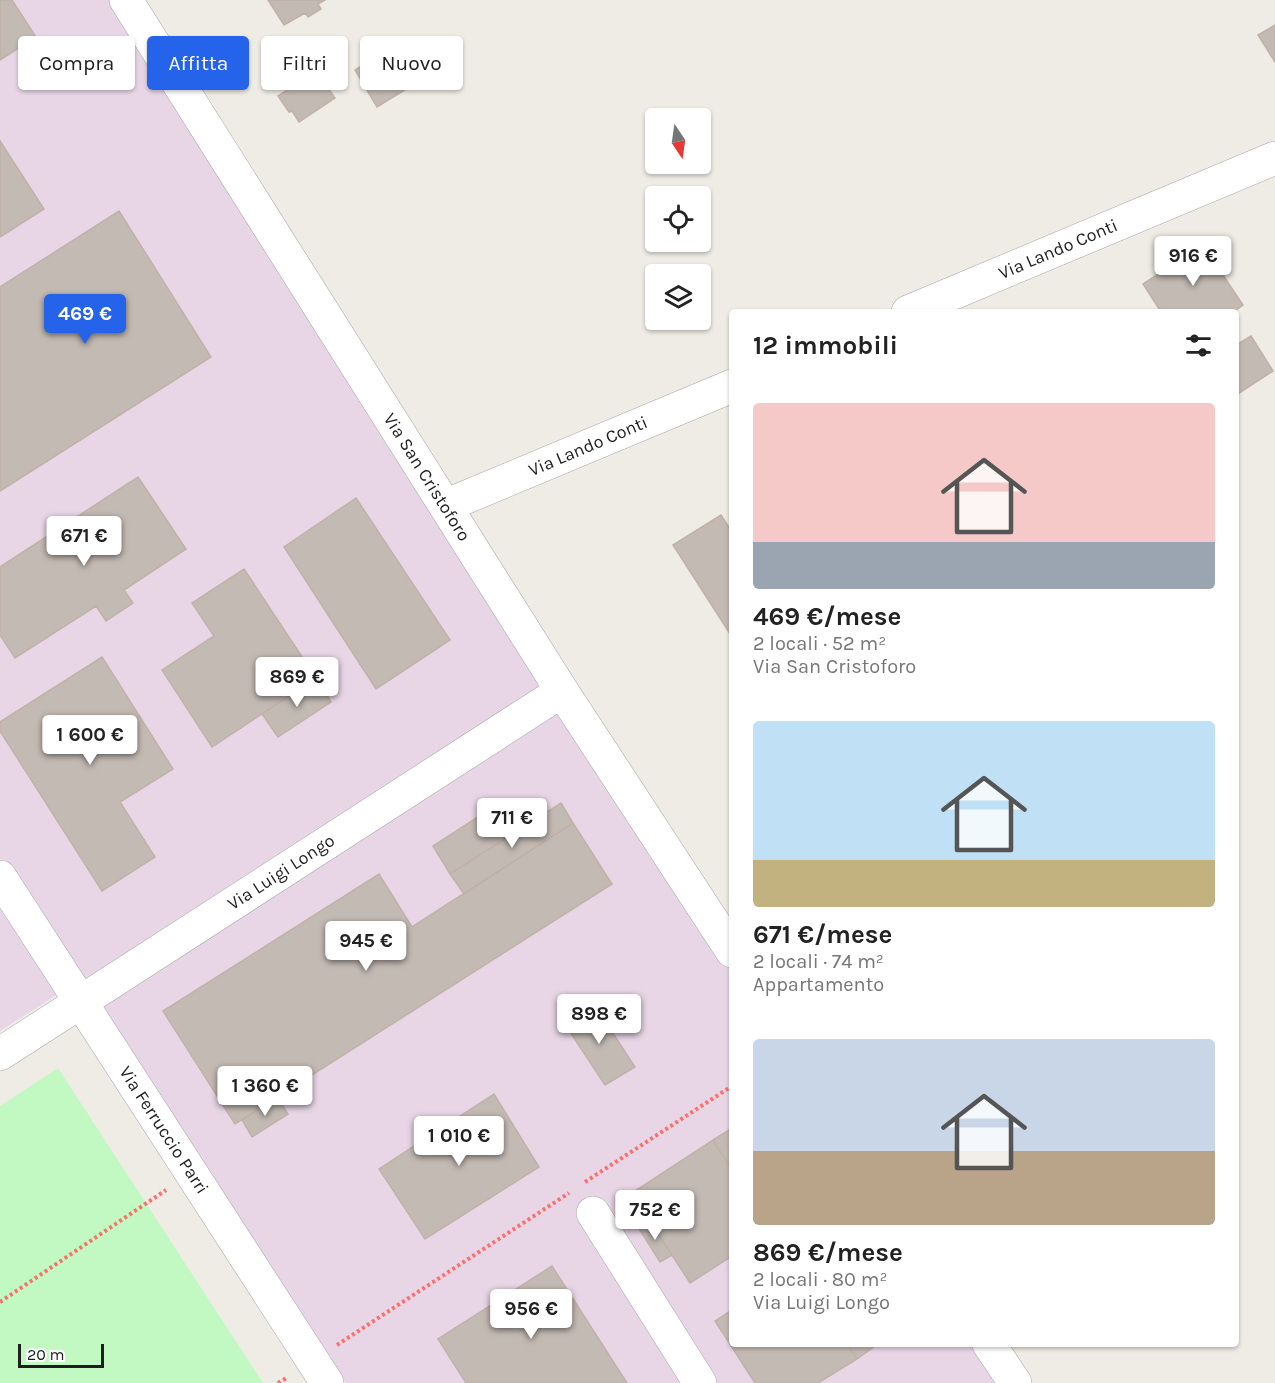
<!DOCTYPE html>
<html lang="it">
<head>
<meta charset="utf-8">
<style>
  body { margin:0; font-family:Karla,sans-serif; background:#f6f6f6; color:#222; height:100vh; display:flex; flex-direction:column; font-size:22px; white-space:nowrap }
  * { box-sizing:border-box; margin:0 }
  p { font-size:20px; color:#767676 }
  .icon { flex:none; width:33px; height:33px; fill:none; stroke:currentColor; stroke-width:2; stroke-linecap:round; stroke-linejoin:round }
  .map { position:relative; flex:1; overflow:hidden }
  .drawer { position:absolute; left:729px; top:309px; width:510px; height:1038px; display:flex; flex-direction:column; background:#fff; border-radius:6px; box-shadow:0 2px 4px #0004 }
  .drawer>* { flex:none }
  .guide { position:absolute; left:18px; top:36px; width:570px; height:54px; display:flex; gap:12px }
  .needle { width:39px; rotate:167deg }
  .tools { position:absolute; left:645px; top:108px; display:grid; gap:12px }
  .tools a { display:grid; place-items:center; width:66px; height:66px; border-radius:6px; background:#fff; box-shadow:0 2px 4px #0004; font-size:30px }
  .scale { position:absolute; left:18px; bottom:15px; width:86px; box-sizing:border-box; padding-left:6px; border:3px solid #1e1e1e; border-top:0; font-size:16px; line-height:21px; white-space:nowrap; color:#1e1e1e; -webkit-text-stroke:4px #fff; paint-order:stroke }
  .price { position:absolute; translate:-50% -51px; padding:0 14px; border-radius:6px; background:#fff; color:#222; font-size:20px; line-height:39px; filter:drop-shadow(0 2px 3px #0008) }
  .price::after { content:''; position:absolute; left:50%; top:36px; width:18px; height:14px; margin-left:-9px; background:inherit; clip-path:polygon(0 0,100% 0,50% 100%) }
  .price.selected { background:#2563eb; color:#fff }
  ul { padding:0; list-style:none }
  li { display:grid; align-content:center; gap:12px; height:318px; padding:0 24px }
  li span { display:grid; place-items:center; height:186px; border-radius:6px; color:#555 }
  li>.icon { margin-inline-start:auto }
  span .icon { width:108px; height:108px; fill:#fffc; stroke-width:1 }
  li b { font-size:26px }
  h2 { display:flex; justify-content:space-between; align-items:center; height:72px; padding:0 24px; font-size:26px }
  .pill { padding:0 21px; border-radius:6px; background:#fff; box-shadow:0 2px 4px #0004; font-size:21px; line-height:54px }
  .pill.selected { background:#2563eb; color:#fff }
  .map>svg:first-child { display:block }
</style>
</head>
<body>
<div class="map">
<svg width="1275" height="1383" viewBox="0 0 1275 1383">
  <rect width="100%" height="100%" fill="#efebe5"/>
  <path fill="#e8d6e6" d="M0,0h112l620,965v379h243l25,39h-654l-263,-405 -83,53z"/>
  <path fill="#c2f9c3" d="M58,1068l205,315h-263v-277z"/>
  <path fill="#c4bab4" stroke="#c1b1a7" stroke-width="1.5" d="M0,0h12l24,37 -36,23z
    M268,0h57l-7,4 3,5 -13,8 -3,-4 -21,12z
    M1275,25v37l-17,-27z
    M391,48l22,37 -36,22 -22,-37z
    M316,71l19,27 -36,24 -7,-11 -3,1 -11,-16z
    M0,141l44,68 -44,28z
    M119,211l92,146 -211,134v-204z
    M1203,245l40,60 -10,7h-72l-18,-28z
    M1251,336l22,35 -37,24v-50z
    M138,477l48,72 -62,41 9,13 -27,18 -10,-15 -81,52 -15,-23v-68z
    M356,498l94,142 -74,49 -92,-142z
    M721,515l11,17v105l-59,-92z
    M244,569l72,109 -104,69 -50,-77 52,-34 -22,-33z
    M102,657l71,112 -53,33 35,55 -53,34 -102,-160v-9z
    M316,678l15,24 -53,35 -16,-23z
    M561,803l12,20 -109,71 -14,-20z
    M487,811l18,28 -55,35 -17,-28z
    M573,823l39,61 -377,240 -72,-113 216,-137 33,53z
    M594,1004l41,63 -30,18 -41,-62z
    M494,1094l45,73 -114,72 -46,-70z
    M277,1097l11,17 -36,23 -10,-17z
    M732,1128v42l-19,-30z
    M713,1140l19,30v86l-42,27 -58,-90z
    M649,1220l23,35 -12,7 -22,-35z
    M552,1266l75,117h-161l-28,-44z
    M732,1310v34h115l10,15 -39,24h-63l-40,-62z
    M847,1344h27l1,2 -18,13z"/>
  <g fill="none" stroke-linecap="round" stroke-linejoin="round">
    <defs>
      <path id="minor" d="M126,0l436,691 170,260
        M908,312l367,-154
        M445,506l287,-120
        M0,877l327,506
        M0,1054l562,-363
        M593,1213l107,170
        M989,1344l26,39"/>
    </defs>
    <use href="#minor" stroke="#a5a5a5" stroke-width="34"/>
    <path stroke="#f9716c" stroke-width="4" stroke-dasharray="3 3" stroke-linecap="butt" d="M585,1182l147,-96
      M0,1302l166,-112
      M337,1345l232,-152
      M278,1383l10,-6"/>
    <use href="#minor" stroke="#fff" stroke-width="33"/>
  </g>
  <g text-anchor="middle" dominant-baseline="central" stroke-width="4.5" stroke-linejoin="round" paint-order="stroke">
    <g font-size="18" fill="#1e1e1e" stroke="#fff">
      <text transform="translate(1058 249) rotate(-23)">Via Lando Conti</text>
      <text transform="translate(588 446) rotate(-23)">Via Lando Conti</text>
      <text transform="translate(427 477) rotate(58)">Via San Cristoforo</text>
      <text transform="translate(281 872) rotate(-33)">Via Luigi Longo</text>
      <text transform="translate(164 1130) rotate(57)">Via Ferruccio Parri</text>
    </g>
  </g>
</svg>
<div class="tools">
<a><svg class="needle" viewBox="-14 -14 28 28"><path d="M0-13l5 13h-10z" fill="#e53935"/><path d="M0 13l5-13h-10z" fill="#767676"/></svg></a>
<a><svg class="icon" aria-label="locate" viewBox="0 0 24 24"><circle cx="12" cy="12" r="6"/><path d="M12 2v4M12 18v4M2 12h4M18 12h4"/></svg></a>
<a><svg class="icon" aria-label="layers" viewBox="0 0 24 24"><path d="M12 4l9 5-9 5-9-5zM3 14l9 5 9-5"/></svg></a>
</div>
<div class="scale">20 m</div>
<b class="price" style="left:1193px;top:287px">916 €</b>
<b class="price selected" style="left:85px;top:345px">469 €</b>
<b class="price" style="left:84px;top:567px">671 €</b>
<b class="price" style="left:297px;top:708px">869 €</b>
<b class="price" style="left:90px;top:766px">1 600 €</b>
<b class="price" style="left:512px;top:849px">711 €</b>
<b class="price" style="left:366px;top:972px">945 €</b>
<b class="price" style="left:599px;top:1045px">898 €</b>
<b class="price" style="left:265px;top:1117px">1 360 €</b>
<b class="price" style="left:459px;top:1167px">1 010 €</b>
<b class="price" style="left:655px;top:1241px">752 €</b>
<b class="price" style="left:531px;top:1340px">956 €</b>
<div class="guide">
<a class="pill">Compra</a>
<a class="pill selected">Affitta</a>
<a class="pill">Filtri</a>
<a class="pill">Nuovo</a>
</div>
<section class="drawer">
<h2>12 immobili<svg class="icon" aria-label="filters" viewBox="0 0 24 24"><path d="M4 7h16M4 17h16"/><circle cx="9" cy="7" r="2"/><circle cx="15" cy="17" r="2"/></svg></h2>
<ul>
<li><span style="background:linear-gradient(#f6c9c9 75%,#9aa5b1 0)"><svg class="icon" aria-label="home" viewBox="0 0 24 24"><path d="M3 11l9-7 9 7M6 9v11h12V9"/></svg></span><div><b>469 €/mese</b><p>2 locali · 52 m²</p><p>Via San Cristoforo</p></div></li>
<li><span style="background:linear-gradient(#bfe0f5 75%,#c2b280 0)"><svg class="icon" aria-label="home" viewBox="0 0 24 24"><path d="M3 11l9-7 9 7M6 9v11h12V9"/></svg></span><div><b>671 €/mese</b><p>2 locali · 74 m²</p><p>Appartamento</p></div></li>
<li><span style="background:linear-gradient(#c9d6e8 60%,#b9a48a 0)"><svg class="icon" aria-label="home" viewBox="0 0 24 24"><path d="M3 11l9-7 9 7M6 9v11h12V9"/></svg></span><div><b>869 €/mese</b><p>2 locali · 80 m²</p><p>Via Luigi Longo</p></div></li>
</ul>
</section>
</div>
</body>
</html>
